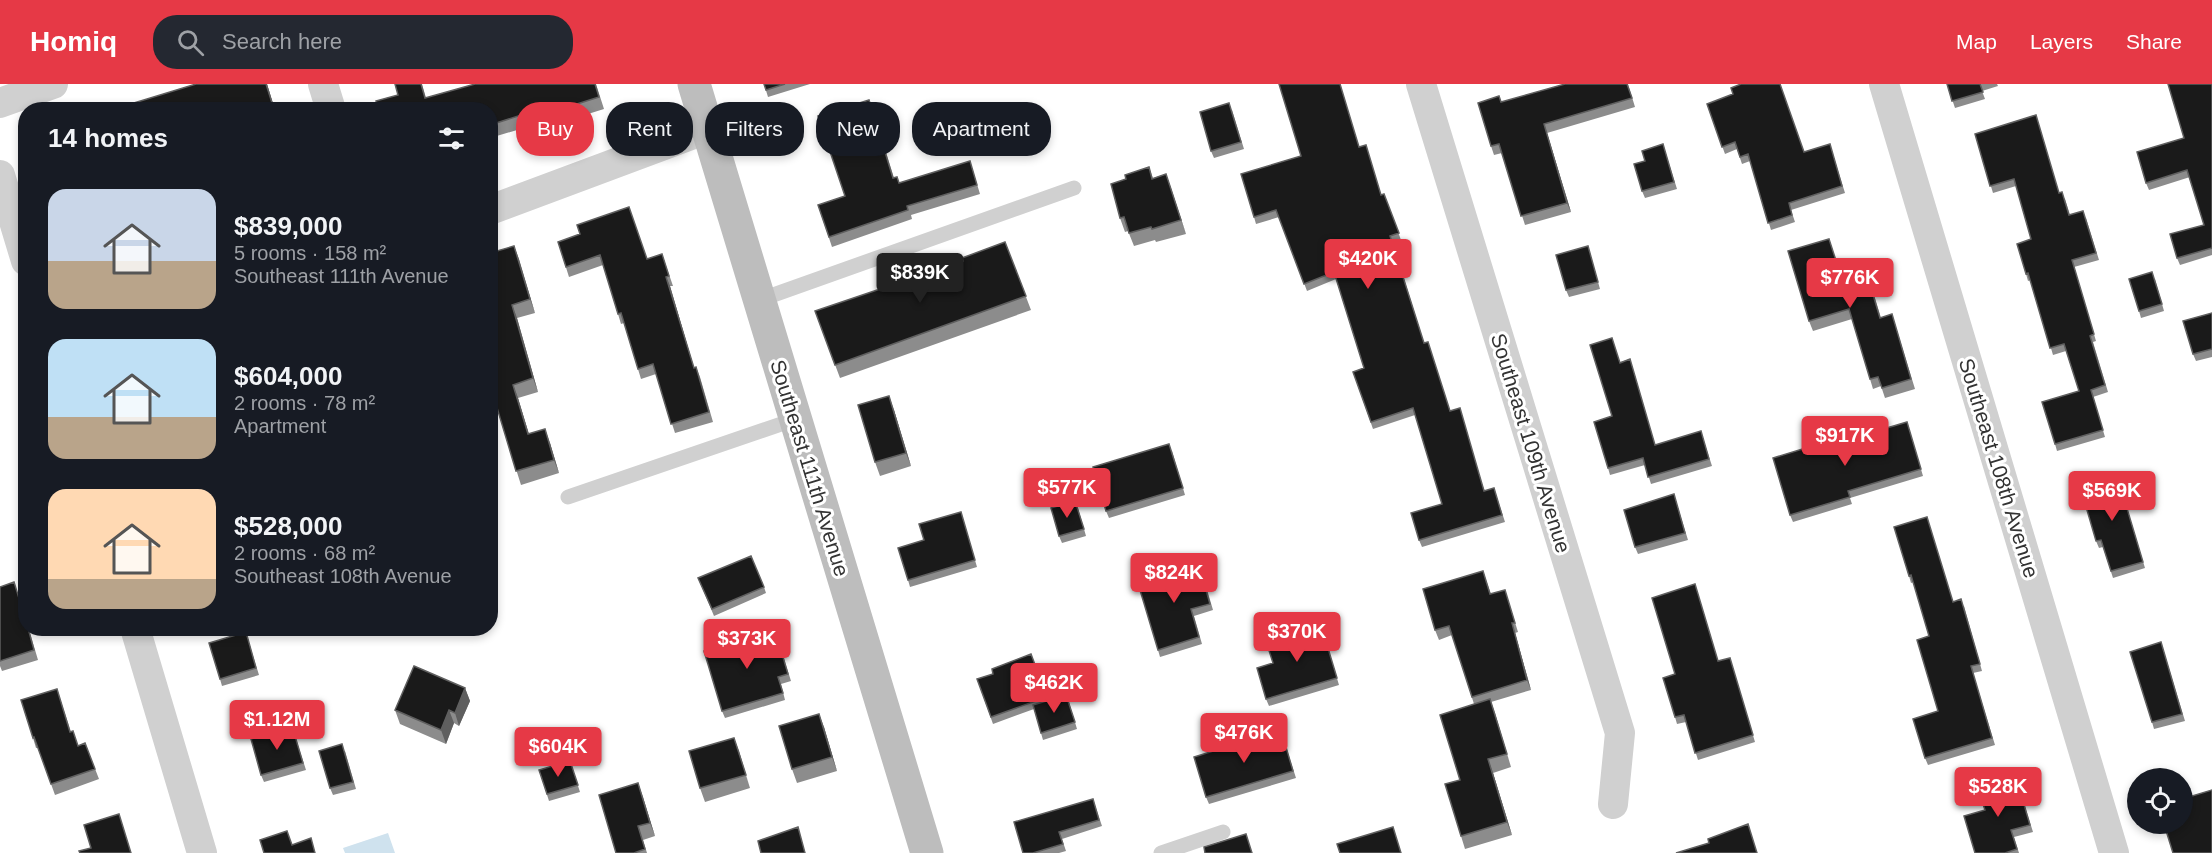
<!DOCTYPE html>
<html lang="en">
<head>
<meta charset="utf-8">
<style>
  body { margin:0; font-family:Helvetica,sans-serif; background:#242831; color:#f1f3f6; height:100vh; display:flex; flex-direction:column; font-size:22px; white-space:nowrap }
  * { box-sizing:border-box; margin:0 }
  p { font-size:20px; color:#9ea1a6 }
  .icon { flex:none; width:33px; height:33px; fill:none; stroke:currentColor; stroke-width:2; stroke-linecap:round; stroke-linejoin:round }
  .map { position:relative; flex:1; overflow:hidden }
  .drawer { position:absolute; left:18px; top:18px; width:480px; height:534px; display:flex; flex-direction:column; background:#171b24; border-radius:24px; box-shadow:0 3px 9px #0003 }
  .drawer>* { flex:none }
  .guide { position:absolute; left:516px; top:18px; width:570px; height:54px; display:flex; gap:12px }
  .fabs { position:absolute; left:2127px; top:684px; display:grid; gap:12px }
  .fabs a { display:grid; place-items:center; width:66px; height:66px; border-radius:50%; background:#171b24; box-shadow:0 3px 9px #0003; font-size:30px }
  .price { position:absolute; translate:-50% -51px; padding:0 14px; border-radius:6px; background:#e63946; color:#fff; font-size:20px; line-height:39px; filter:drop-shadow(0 2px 3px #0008) }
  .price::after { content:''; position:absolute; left:50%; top:36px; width:18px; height:14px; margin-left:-9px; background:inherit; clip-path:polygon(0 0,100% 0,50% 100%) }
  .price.selected { background:#222; color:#fff }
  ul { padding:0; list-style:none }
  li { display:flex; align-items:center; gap:18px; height:150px; padding:0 30px }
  li span { display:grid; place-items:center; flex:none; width:168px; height:120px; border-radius:18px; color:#555 }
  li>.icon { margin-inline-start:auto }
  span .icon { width:72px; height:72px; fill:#fffc; stroke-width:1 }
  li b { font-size:26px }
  h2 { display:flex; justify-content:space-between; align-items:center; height:72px; padding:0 30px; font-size:26px }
  .chip { padding:0 21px; border-radius:24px; background:#171b24; box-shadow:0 3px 9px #0003; font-size:21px; line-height:54px }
  .chip.selected { background:#e63946; color:#fff }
  header { display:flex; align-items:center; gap:36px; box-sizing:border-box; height:84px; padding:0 30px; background:#e63946; color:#fff }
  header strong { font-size:28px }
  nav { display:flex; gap:33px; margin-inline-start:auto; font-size:21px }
  .search { width:420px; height:54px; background:#242831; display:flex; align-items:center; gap:15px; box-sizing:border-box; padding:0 21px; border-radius:24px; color:#9ea1a6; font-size:22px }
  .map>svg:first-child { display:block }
</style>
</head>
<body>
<header>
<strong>Homiq</strong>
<div class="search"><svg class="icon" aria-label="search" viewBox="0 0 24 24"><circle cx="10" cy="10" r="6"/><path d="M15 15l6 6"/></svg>Search here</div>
<nav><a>Map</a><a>Layers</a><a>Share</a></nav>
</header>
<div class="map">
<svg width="2212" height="769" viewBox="0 0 2212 769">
  <rect width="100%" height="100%" fill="#fff"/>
  <path fill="#cfe2ee" d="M388,749l7,20h-50l-2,-5z"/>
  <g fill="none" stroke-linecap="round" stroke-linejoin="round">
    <path stroke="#d0d0d0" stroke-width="15" d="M759,216l315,-112
      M568,413l228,-78
      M1161,769l62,-21"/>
    <path stroke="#d0d0d0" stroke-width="30" d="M323,0l8,26
      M1421,0l199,649 -7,71
      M1884,0l230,769
      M0,19l53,-19
      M0,91l26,86
      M490,126l217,-81
      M135,544l67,225"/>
    <path stroke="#bdbdbd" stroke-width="33" d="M694,0l233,769"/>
  </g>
  <path fill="#8c8c8c" d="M267,0l8,26h-164z
    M395,0h27l4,14 170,-14 8,25 -45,14 -2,-5 -67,20v-28l-92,-15z
    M764,0h46l-42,13z
    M1628,0l7,23 -88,26 24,79 -46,13 -23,-72 -8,2 -3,-9 11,-44z
    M1947,0h50l1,2 -16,5 3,8 -30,9z
    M2212,0v171l-32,10 -3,-7 27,-33 -14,-48 -41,13 -3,-7 38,-45z
    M1733,10l71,58 28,-1 13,42 -54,17 4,12 -24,8 -21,-69 -8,3 -5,-15 -12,5 -18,-50z
    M873,26l21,68 5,5 71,-22 10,33 -69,21 1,4 -80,28 -14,-42 27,-9z
    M1232,26l12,39 -30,9 -3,-7z
    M1975,50l84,59 6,6 5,16 16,3 13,42 -25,7 22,74 -3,1 15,50 -15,5 12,40 -48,14 -2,-7 24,-53 -13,-40 -13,4 -22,-75 -3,1 -2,-7 5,-35 -15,-53 -23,7z
    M1663,60l14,45 -32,9 -3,-7z
    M1359,63l22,48 3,-1 17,46 -8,3 31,100 26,68 35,80 9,-3 11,34 -83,25 -3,-7 23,-36 -27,-89 -42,14 -20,-57 11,-4 -28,-89 -29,12 -28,-74 -23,7 -2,-7z
    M1149,83l4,11 13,-4 20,60 -30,8 -1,-2 -21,6 -6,-15 -3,1 -5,-14 6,-39z
    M1829,155l12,37 28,2 12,40 11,-4 23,75 -30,9 -4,-12 -8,3 -21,-70 -39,12 -4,-10z
    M558,158l89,17 15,-5 11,32h-3l24,82 2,-1 4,10 13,45 -38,11 -19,-59 -15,5 -17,-56 -3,1 -3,-10 -15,-49 -34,12z
    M1005,158l26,68 -191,68 -25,-67 148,-50z
    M514,162l21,67 -18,5 21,74 -20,6 11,36 21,9 9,30 -38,12 -25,-80 -6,1v-153z
    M1588,162l12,43 -31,8 -3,-7z
    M2155,195l9,32 -23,7 -2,-7z
    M2212,229v44l-16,4 -3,-7z
    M1630,275l25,86 48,-7 9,28 -61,18 -6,-19 -35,10 -2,-7 4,-52 8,-54z
    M894,326l17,56 -31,10 -5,-14z
    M1907,338l16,54 -73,22 2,6 -59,18 -3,-7 43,-71z
    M1172,367l13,44 -76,23 -3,-7z
    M2119,398l26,86 -32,10 -10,-31 -4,1 -3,-7z
    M1676,417l12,39 -50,14 -3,-7z
    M1078,424l8,28 -24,7 -3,-7z
    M961,428l16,55 -67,20 -2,-7 16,-40z
    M1894,443l59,75 11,4 18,65 -9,2 22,72 -67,20 -3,-7 13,-47 -9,-75 -15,-54 -3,1 -2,-7z
    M1201,485l12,41 -19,6 8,28 -42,13 -2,-7z
    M1483,487l8,23 17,6 10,32 -3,1 16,57 -40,12 20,65 -18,6 19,62 -47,14 -4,-13 -1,-56 14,-76 -22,-69 -13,5 -4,-10z
    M698,494l66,9 2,6 -52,23z
    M0,503l18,5 20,68 -36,11 -2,-5z
    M1321,541l18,60 -70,21 -3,-7 7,-36z
    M775,546l16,51 -10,3 4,16 -60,18 -3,-7z
    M248,555l11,36 -37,11 -2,-7z
    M2161,558l24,79 -31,8 -2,-7z
    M1031,570l17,47 21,1 8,27 -34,11 -9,-31 -41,15 -16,-45 16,-5z
    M1718,577l14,4 23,77 -57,18 -12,-38 -9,2 -2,-7z
    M465,604l5,13 -11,25 -5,-3 -8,21 -46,-20 -5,-14z
    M57,605l14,43 7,14 7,-3 14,36 -44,16 -17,-47h-2l-3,-10z
    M292,642l14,44 -42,12 -3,-7z
    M824,643l13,44 -40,12 -5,-14z
    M1283,653l13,41 -87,26 -3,-7z
    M734,654l16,50 -45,14 -5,-14z
    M345,667l11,38 -23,6 -3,-7z
    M570,677l10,31 -31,9 -10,-31z
    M638,699l17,53 -12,4 4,13h-31z
    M2018,700l15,48 -19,5 5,16h-44l10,-43z
    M1093,715l9,27 -40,13 4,12 -7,2h-36z"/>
  <path fill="#5f5f5f" d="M266,0h1l8,26h-1z
    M1544,40l3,9 24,79 -4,-9z
    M1166,90l5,14 15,46 -5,-14z
    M514,162l5,13 16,54 -5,-14z
    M666,193l4,9 27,92 -3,-10z
    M512,221l5,13 21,74 -5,-14z
    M513,301l5,13 15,50 -5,-14z
    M889,312l5,14 17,56 -5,-13z
    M545,345l5,14 9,30 -5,-13z
    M1512,539l3,10 16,57 -4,-10z
    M386,544h7l-5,5z
    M465,604l5,13 -11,25 -4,-13z
    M1490,615l5,14 16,54 -4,-13z
    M449,626l5,13 -8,21 -5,-14z
    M819,630l5,13 13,44 -5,-14z
    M734,654l5,13 11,37 -4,-13z
    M1488,675l5,14 19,62 -5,-13z
    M638,699l5,14 12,39 -5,-13z"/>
  <path fill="#1a1a1a" stroke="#5f5f5f" stroke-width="1.5" d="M196,0h70l7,22 -11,4h-151z
    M395,0h26l4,14 50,-14h120l4,13 -44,14 -2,-6 -63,20v-15h-111l-3,-9 22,-6z
    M764,0h21l-19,6z
    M1279,0h61l19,63 7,-2 15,50 3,-1 15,39 -9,3 34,107 4,-1 22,69 10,-3 24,83 10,-3 8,27 -83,25 -8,-27 31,-9 -29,-96 -42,14 -18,-50 11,-4 -30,-96 -30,12 -28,-74 -22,7 -13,-43 60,-18z
    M1565,0h62l5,14 -88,26 23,79 -46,13 -22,-72 -8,2 -13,-43 21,-7 2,6z
    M1741,0h39l24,68 26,-8 12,42 -53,17 3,12 -24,8 -20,-69 -8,3 -5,-15 -13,5 -15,-43 26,-10 -2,-6z
    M1947,0h33l3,8 -31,9z
    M2168,0h44v164l-35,10 -7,-24 34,-9 -17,-55 -41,13 -9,-31 47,-14z
    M869,16l24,78 4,-1 2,6 71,-22 7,24 -70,21 1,4 -79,27 -11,-32 27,-9 -27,-80z
    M1229,19l12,39 -30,9 -11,-39z
    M2036,31l23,78 3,-1 7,23 14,-4 13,42 -24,7 22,74 -4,2 15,49 -14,5 12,40 -48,14 -13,-42 37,-11 -15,-47 -14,4 -22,-75 -2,1 -9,-30 14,-5 -17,-60 -24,7 -15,-52z
    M1663,60l11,38 -32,9 -8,-27 11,-3 -3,-10z
    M1149,83l3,12 14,-5 15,46 -29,9 -1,-2 -22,6 -5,-16 -4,1 -9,-34 15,-5 -1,-4z
    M629,123l18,52 15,-5 7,22 -3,1 28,91 2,-1 13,45 -38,12 -18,-60 -15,5 -17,-56 -3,1 -18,-59 -34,12 -8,-25 22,-8 -3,-9z
    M1829,155l12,37 24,-8 15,50 12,-4 19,65 -29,9 -4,-11 -8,2 -21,-70 -40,12 -21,-70z
    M1005,158l21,54 -191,69 -20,-54 148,-50 -1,-3z
    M514,162l16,53 -18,6 21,73 -20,7 15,49 17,-5 9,31 -38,11 -24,-80h-2v-138z
    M1588,162l10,36 -32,8 -10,-35z
    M2152,188l10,32 -23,7 -10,-32z
    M2212,229v36l-19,5 -10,-33z
    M1612,254l8,25 10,-4 25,86 46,-14 8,28 -61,18 -5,-19 -35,10 -14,-46 18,-6 -22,-71z
    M889,312l17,57 -31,9 -17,-57z
    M1907,338l14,47 -73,22 2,6 -60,18 -17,-57 59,-18 1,4z
    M1169,360l14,44 -77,23 -13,-44z
    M2117,391l26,87 -32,9 -10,-31 -5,1 -16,-55z
    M1674,410l11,39 -50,14 -11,-37z
    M1075,417l9,28 -25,7 -8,-28z
    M961,428l14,48 -67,20 -10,-32 26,-8 -5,-16z
    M1927,433l26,85 8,-3 19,65 -9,2 21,72 -67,20 -12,-39 25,-8 -21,-71 12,-4 -18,-61 -2,1 -15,-49z
    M751,472l13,31 -52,22 -14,-31z
    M1198,478l12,42 -19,5 8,28 -41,13 -21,-70z
    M1483,487l7,23 15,-4 10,33h-3l15,57 -55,17 -23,-71 -14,4 -12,-41z
    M14,498l12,39v7h2l6,22 -34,11v-74z
    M1695,500l23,77 12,-3 23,77 -58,18 -11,-38 -9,2 -12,-39 12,-4 -23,-76z
    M1321,541l16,53 -71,21 -9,-31 16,-5 -7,-22z
    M775,546l13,44 -10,3 5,16 -61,18 -18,-60z
    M246,548l10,36 -36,11 -11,-36z
    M2161,558l21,72 -30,8 -22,-70z
    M1031,570l16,43 -56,20 -14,-38 16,-5 -1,-5z
    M414,582l51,22 -10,25 -6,-3 -8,20 -46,-20z
    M57,605l13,43 3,-1 5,15 7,-3 10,26 -44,15 -17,-47 -1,1 -12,-38z
    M1066,611l9,27 -34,11 -8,-28z
    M1490,615l17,55 -19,5 19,63 -46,14 -16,-52 15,-4 -20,-65z
    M819,630l13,43 -40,12 -13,-43z
    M292,642l11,37 -42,12 -10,-36z
    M1281,646l12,41 -87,26 -12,-40z
    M734,654l12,37 -46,13 -11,-37z
    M342,660l11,38 -23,6 -11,-37z
    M570,677l8,24 -31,9 -8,-24z
    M2016,693l14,48 -19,5 6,19 -12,4h-30l-11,-37 21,-6 -7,-21z
    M638,699l12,40 -12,3 7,23 -11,4h-18l-17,-58z
    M2212,706v63h-39l-9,-29h18v-25z
    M1093,715l6,21 -40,12 4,12 -30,9h-10l-9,-31z
    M119,730l12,39h-51l-1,-2 12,-3 -7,-23z
    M1748,740l9,29h-81l33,-10 -1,-4z
    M798,743l7,26h-44l-3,-12z
    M1393,743l8,26h-61l-3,-9z
    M287,747l5,14 19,-7 4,15h-51l-4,-13z
    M1246,750l6,19h-47l-1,-6z"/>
  <g text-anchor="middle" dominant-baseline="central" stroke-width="6" stroke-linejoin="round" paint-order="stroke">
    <g font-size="21" fill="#333" stroke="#fff">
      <text transform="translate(1531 359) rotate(73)">Southeast 109th Avenue</text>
      <text transform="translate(810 384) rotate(73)">Southeast 111th Avenue</text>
      <text transform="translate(1999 384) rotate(73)">Southeast 108th Avenue</text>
    </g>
  </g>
</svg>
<div class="fabs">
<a><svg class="icon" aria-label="locate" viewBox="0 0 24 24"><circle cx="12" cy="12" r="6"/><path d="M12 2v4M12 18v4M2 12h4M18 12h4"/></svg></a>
</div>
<b class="price" style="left:1368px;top:206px">$420K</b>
<b class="price selected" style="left:920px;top:220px">$839K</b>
<b class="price" style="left:1850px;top:225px">$776K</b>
<b class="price" style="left:1845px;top:383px">$917K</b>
<b class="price" style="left:1067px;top:435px">$577K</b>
<b class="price" style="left:2112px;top:438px">$569K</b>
<b class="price" style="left:1174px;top:520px">$824K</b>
<b class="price" style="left:1297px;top:579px">$370K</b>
<b class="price" style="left:747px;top:586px">$373K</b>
<b class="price" style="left:1054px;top:630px">$462K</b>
<b class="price" style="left:277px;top:667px">$1.12M</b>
<b class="price" style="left:1244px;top:680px">$476K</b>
<b class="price" style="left:558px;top:694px">$604K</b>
<b class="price" style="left:1998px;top:734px">$528K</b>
<div class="guide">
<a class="chip selected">Buy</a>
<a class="chip">Rent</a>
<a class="chip">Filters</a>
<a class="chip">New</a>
<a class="chip">Apartment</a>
</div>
<section class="drawer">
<h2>14 homes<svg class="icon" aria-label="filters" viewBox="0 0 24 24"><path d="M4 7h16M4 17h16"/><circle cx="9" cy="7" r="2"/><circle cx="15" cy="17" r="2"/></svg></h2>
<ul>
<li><span style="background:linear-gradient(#c9d6e8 60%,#b9a48a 0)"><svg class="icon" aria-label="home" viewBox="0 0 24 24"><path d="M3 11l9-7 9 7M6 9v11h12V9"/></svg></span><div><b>$839,000</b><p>5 rooms · 158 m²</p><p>Southeast 111th Avenue</p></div></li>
<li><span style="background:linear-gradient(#bfe0f5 65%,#b9a48a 0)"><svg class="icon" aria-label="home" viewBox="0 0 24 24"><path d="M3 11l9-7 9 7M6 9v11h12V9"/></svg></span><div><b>$604,000</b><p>2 rooms · 78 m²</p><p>Apartment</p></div></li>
<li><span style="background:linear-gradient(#ffd9b3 75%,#b9a48a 0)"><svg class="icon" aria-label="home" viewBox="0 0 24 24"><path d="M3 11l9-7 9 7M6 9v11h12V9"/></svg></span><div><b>$528,000</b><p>2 rooms · 68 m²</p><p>Southeast 108th Avenue</p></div></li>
</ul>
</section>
</div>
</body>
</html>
